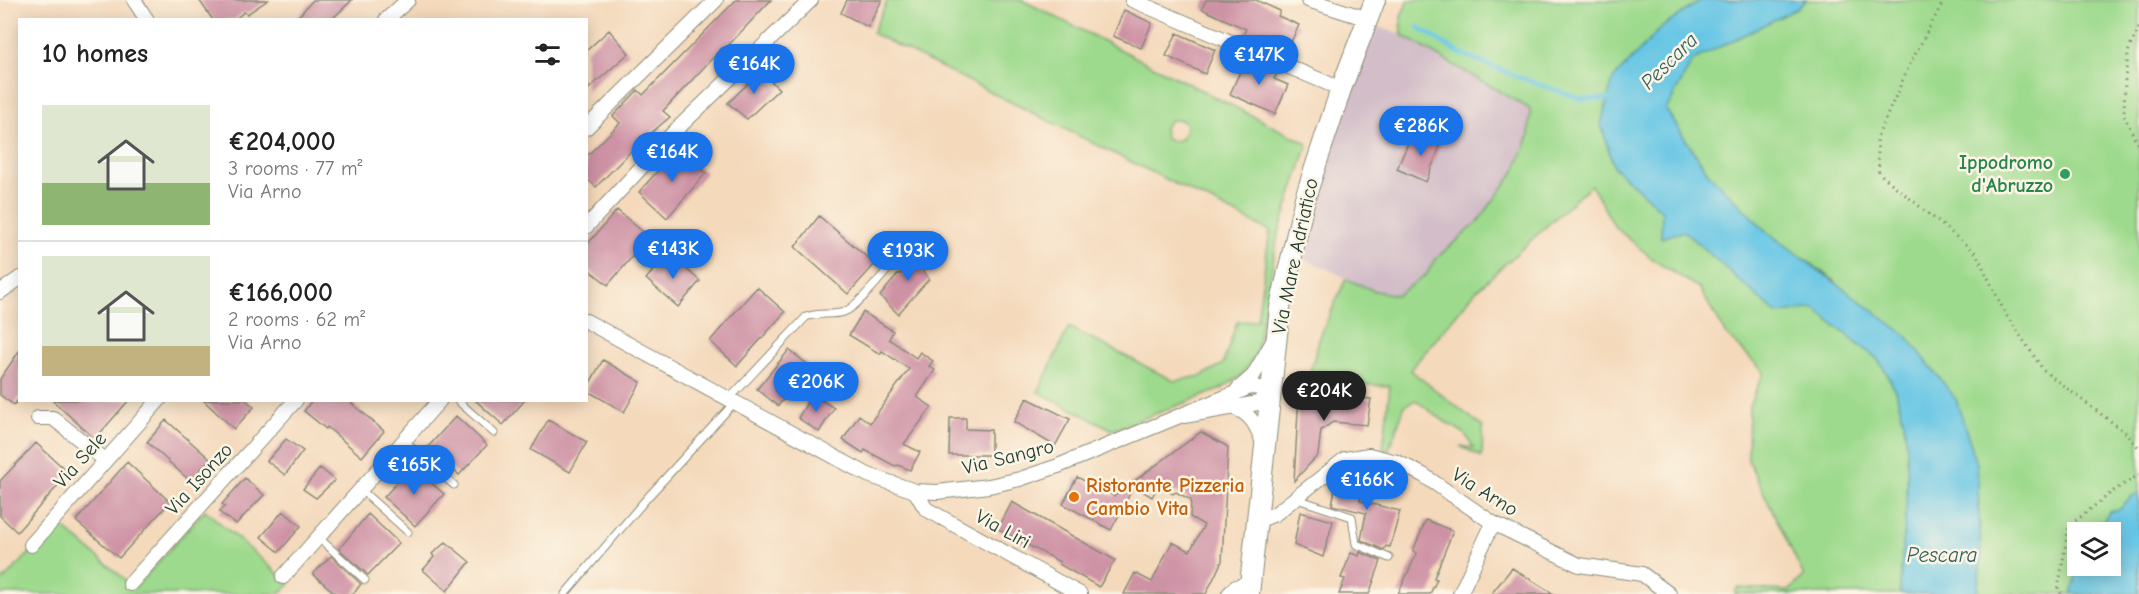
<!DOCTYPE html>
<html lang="en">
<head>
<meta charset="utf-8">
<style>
  body { margin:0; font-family:"Comic Neue",sans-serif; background:#f6f6f6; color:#222; height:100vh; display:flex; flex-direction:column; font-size:22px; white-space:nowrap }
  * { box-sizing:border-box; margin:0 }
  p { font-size:20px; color:#767676 }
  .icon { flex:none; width:33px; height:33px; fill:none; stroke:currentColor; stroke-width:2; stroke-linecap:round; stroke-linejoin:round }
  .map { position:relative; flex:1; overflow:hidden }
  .drawer { position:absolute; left:18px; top:18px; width:570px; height:384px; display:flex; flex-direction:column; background:#fff; border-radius:0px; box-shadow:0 3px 15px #0003 }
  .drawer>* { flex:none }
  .controls { position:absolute; left:2067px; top:522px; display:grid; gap:12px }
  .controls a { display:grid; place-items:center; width:54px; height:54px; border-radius:0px; background:#fff; box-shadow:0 3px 15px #0003; font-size:30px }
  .price { position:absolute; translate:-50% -51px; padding:0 14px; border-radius:21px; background:#1a73e8; color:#fff; font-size:20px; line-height:39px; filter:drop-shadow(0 2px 3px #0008) }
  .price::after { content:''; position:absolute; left:50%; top:36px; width:18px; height:14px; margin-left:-9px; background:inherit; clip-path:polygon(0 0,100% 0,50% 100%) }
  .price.on { background:#222; color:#fff }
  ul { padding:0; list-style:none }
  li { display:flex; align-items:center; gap:18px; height:150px; padding:0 24px }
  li+li { border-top:2px solid #e0e0e0 }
  li span { display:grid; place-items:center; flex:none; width:168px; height:120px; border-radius:0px; color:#555 }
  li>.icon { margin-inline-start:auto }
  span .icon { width:72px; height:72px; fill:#fffc; stroke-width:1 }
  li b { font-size:26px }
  h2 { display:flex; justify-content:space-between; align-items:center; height:72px; padding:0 24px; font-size:26px }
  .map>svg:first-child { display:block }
</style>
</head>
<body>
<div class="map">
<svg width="2139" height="594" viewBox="0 0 2139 594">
  <rect width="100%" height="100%" fill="#fcf5e5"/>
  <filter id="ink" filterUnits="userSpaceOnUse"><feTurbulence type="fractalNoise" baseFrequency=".0167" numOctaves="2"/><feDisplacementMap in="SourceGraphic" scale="12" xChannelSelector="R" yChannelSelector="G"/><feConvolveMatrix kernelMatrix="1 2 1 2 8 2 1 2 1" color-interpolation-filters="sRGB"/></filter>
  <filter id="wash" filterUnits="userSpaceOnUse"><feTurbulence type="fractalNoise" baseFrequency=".008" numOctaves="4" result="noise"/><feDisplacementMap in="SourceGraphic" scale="24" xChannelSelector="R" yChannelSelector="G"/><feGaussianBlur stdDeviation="1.35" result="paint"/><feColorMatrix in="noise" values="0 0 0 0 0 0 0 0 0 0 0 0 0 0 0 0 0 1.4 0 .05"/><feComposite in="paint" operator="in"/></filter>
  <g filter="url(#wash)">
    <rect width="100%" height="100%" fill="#f4d9bb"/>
    <path fill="#d2bdc8" d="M1370,24l32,11 128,74 -1,27 -14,35 -38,52 -42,36 -8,15 -30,22 -22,-5 -76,-35 30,-109z"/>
    <path fill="#9eda8d" stroke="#5e8c60" stroke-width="1.5" fill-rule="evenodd" d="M888,0h134l286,144 -30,91 -22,119 -14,21 -21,14 -108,41 -75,-38 31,-65 105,54 28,-5 21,-12 14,-42 20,-2 13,-89 -398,-198zM1171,120h10l5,4 -1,8 -5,8 -10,1 -5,-4 -1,-10z
      M1408,0h293l-41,29 -59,95 13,43 163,147 37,-6c15,13 31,25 46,38 6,4 14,9 18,14 48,62 24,162 22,234h-165l2,-6 52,3 15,-15 -56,-116 1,-54 15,-34 -37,-37 -28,-47 -44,-27 -40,-34 -24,-42 -115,106 -66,79 73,57 -1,30 -22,-11 13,2c-7,-16 -11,-16 -24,-24 -12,-7 -23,-16 -33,-24l-11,5 -17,47 -5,-3 7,-63 -83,-4 14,-48 25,-55 29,12 22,4 30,-21 8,-15 42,-36 38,-52 14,-35 1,-27 -128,-74 -1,-18z
      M1806,0h333v594h-162l4,-33 -4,-97 -143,-184 -67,-48 -59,-59 -42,-63 27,-50 105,-52zM2078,532h32v34h-32z
      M205,510l85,74 -11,10h-279v-11l59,-59 76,64z"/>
    <path fill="#66c6e5" stroke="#42828c" stroke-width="1.5" d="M1701,0h105l-8,8 -105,52 -27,50 42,63 59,59 139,103 50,64 21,65 4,97 -4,33h-77c1,-72 26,-172 -22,-234 -4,-5 -12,-10 -18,-14 -15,-13 -31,-25 -46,-38l-37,6 -93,-83 -23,7 1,-27 -48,-44 -13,-43 12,-45 47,-50z
      M2139,493v101h-68l4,-11 2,-27 1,10h32v-34h-23l8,-8 9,-4 5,-8 10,-3 13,-13z"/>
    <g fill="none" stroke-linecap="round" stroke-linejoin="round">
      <path stroke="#66c6e5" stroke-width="4.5" d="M1418,27l41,26 57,23 65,23h31"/>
    </g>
    <g id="blocks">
      <path fill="#ce92a5" d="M199,0h69l-21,14 -3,-2 -10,8h-21z
        M313,0h39l-21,20h-36z
        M736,0h35l-47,50 -2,-2 -59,63 7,6 -32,27 -42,43 -10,-9v-21l34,-34 -7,-7 25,-26 5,5z
        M847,0h35l-14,27 -27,-14z
        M1206,0h50l24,11 -2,5 21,9 -14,30 -43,-18 4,-8 -44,-20z
        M1124,10l28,13 -11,25 -28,-12z
        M609,30l20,23 -43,38v-40z
        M1177,33l38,17 -10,24 -39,-18z
        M1246,58l32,14 -4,7 14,6 -13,29 -45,-20z
        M761,71l18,18 -32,30 -19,-16z
        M1428,132l15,6 -17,44 -29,-13 12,-28 13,6z
        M678,148l28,25 -39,45 -28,-26z
        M617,210l32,27 -41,48 -22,-18v-21z
        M819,216l56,48 -27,30 -53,-47z
        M925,249l12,9 -7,9 -8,3 7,9 -31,35 -18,-18 19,-23 2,1z
        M668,253l32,28 -22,26 -32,-28z
        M757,287l28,25 -48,54 -27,-25z
        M863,312l30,19 -4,8 27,19 4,-6 13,9 -4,5 6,4 -18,27 15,10 -28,37 16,8 -10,18 -12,-5 -3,1 -30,-16 -2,3 -20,-13 16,-25 11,8 39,-54 -27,-18 -2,3 -31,-19z
        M20,350v47l-6,8 -14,-10v-16z
        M789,350l18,14 -14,18 3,2 -18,22 -21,-17z
        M603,360l38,22 -17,30 -38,-22z
        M1299,393l72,6 -4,26 -34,-3 -12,8 -3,25 -24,26z
        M812,394l22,14 -15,24 -21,-14z
        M1027,398l43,21 -15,27 -41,-24z
        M52,400h77l-34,39z
        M203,400h43l8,7 -20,22z
        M312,400h36l36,31 -22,26 -35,-30 -1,2 -22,-18z
        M475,400h50l-22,25z
        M456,416l31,29 -28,30 -31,-28z
        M950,418h16v11l25,1v25h-42z
        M166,420l44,39 -20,22 -43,-39z
        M548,420l39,22 -17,30 -39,-22z
        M1201,432l27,15 -6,114 -16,33h-82l11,-21 17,9 20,-40 18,9 14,-26 -14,-8 1,-17 -15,-8 -3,2 -15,-8 -6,11 -18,-11 -23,44 -48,-26 14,-27 37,19z
        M286,439l17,12 -18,24 -18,-14z
        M36,443l33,30 -52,59 -17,-16v-35z
        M127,462l43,40 -51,56 -43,-37z
        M412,466l32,28 -29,32 -31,-29z
        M320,468l15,12 -19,18 -13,-9z
        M1349,471l16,5 -5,25 40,10 -10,36 -4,-1 -2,4 -23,-10 5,-27 -34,-8 5,-27 9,2z
        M245,478l19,17 -28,29 -17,-12 6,-6 -3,-2z
        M1012,502l103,58 -16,27 -40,-23 1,-2 -62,-33z
        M283,511l18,15 -22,26 -18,-15z
        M1300,512l33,9 -10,36 -29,-12z
        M368,514l31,29 -31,32 -29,-26z
        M1426,520l27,11 -19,47 3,1 -7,15h-32l19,-41 -4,-2z
        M446,542l24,20 -23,29 -24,-21 11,-13 -2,-3z
        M1360,552l21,9 -12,33h-30l6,-15 -4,-1 10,-25 8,3z
        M331,556l30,28 -8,10h-17l-23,-20z
        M1512,568l42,26h-63z"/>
    </g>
  </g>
  <g filter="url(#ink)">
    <use href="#blocks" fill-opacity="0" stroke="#8a8b78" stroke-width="1.5"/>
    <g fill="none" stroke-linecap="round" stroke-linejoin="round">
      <defs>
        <path id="lane" d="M729,399l77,-82c12,-5 26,-1 38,-5 14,-5 40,-39 51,-51
          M457,400l37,33
          M404,441l50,44
          M361,490l47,42
          M1297,499l55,18 4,27 33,14
          M318,537l47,43
          M565,594l82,-96 88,-96"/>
        <path id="street" d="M134,0l13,20
          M1132,0l209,89
          M1308,0l60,19
          M386,20l22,-20
          M586,128l130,-128
          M586,227l88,-95 137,-132
          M0,292l20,-14
          M586,321l282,154 47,16 22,1 52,-6 31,-7 38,-13 192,-79 22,2 -14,14 -74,13
          M1238,389l15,-13 19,-33
          M1232,407c20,6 25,20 32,38
          M38,418h15l52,42
          M915,491l11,18 154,85
          M1257,521l18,-7 70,-55 24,-4 28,7 26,13 70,48 86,42 63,9 27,20
          M31,545l128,-145
          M283,577l157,-177
          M130,584l166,-184
          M1229,594l7,-7 15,-5
          M1460,594l33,-71"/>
        <path id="secondary" d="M1249,594l31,-287 25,-109 36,-109 34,-89"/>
      </defs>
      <use href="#lane" stroke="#8a8b78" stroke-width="9"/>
      <use href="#street" stroke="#8a8b78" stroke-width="16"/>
      <use href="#secondary" stroke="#8a8b78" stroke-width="22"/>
      <path stroke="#8a8b78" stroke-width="3" stroke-dasharray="1.5 4.5" stroke-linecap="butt" d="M1944,0l-35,66 -32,72 2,35 97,80 29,60 39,58 82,62 13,15
        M2139,28l-10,21 -4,29 -1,37 15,32
        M2061,594l-3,-5 11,-63 47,-37 23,-14"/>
      <use href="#lane" stroke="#fff" stroke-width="7"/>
      <use href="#street" stroke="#fff" stroke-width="14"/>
      <use href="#secondary" stroke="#fff" stroke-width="20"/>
    </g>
  </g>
  <circle fill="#2e9e5b" stroke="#fcf5e5" stroke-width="2" cx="2065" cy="174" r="6"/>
  <circle fill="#e8710a" stroke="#fcf5e5" stroke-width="2" cx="1074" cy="497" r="6"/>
  <g text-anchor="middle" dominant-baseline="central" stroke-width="5" stroke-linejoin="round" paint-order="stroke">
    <g font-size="20" font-weight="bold" fill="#27864d" stroke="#fcf5e5" text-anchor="end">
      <text x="2053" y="162">Ippodromo<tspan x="2053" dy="23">d'Abruzzo</tspan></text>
    </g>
    <g font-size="20" fill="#1f3d34" stroke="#fcf5e5">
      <text transform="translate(1295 256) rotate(-78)">Via Mare Adriatico</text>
      <text transform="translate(1008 457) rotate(-14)">Via Sangro</text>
      <text transform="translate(80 460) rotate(-48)">Via Sele</text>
      <text transform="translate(199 479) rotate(-48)">Via Isonzo</text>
      <text transform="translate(1485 492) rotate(32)">Via Arno</text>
      <text transform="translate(1003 529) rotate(29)">Via Liri</text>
    </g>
    <g font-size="20" font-weight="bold" fill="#c56008" stroke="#fcf5e5" text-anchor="start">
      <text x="1086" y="485">Ristorante Pizzeria<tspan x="1086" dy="23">Cambio Vita</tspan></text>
    </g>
    <g font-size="21" font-style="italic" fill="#315f60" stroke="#fcf5e5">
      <text transform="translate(1669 61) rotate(-45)">Pescara</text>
      <text x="1942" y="555">Pescara</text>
    </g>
  </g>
</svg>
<div class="controls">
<a><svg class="icon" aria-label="layers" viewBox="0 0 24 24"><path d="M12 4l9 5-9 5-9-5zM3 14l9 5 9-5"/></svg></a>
</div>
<b class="price" style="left:1259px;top:86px">€147K</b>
<b class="price" style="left:754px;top:95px">€164K</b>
<b class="price" style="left:1421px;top:157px">€286K</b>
<b class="price" style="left:672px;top:183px">€164K</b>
<b class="price" style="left:673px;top:280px">€143K</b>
<b class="price" style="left:908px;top:282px">€193K</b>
<b class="price" style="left:816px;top:413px">€206K</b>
<b class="price on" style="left:1324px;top:422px">€204K</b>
<b class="price" style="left:414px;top:496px">€165K</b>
<b class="price" style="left:1367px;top:511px">€166K</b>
<section class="drawer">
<h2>10 homes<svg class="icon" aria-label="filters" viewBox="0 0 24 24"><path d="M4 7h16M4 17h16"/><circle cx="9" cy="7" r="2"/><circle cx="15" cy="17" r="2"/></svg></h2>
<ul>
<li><span style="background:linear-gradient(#dfe7d0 65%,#8fb573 0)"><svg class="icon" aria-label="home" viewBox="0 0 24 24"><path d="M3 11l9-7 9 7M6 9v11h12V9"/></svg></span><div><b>€204,000</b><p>3 rooms · 77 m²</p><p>Via Arno</p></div></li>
<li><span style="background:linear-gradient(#dfe7d0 75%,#c2b280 0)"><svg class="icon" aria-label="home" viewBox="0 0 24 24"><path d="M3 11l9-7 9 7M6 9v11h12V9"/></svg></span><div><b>€166,000</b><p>2 rooms · 62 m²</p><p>Via Arno</p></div></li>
</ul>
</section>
</div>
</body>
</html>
